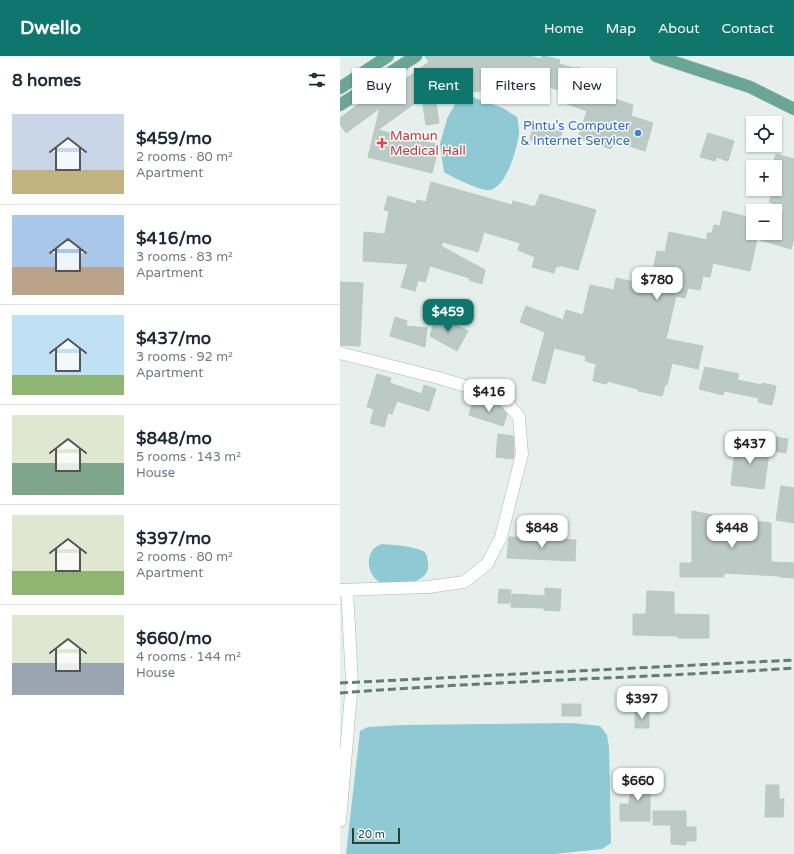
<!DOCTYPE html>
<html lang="en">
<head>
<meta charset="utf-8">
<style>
  body { margin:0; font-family:"Varela Round",sans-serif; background:#f2f2f3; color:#1f2937; height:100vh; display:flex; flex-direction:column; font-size:15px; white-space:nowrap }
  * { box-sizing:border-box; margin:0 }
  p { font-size:13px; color:#747a83 }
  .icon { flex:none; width:22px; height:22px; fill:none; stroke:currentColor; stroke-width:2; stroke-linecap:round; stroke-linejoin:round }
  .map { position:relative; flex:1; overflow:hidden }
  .panel { display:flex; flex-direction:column; background:#fff; width:340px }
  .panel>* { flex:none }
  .banner { position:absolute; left:12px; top:12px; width:380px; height:36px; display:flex; gap:8px }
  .controls { position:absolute; left:406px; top:60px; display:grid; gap:8px }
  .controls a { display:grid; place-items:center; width:36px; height:36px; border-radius:0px; background:#fff; box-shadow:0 1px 3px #0004; font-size:20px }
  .scale { position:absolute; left:12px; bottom:10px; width:48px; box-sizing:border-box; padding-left:4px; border:2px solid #24423a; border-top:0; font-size:11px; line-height:14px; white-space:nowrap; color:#24423a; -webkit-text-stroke:3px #f7fbf9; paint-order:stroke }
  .price { position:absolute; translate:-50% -34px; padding:0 9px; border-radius:8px; background:#fff; color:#222; font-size:13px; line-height:26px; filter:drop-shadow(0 1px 2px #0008) }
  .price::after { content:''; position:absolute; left:50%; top:24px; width:12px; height:9px; margin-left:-6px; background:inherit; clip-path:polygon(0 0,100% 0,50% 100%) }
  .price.selected { background:#0f766e; color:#fff }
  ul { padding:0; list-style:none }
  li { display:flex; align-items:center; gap:12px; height:100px; padding:0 12px }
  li+li { border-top:1px solid #e0e1e3 }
  li span { display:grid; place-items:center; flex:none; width:112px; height:80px; border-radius:0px; color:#555 }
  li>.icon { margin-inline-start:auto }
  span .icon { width:48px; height:48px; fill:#fffc; stroke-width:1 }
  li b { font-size:17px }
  h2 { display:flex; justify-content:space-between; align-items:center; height:48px; padding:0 12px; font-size:17px }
  .tag { padding:0 14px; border-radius:0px; background:#fff; box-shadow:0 1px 3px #0004; font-size:14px; line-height:36px }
  .tag.selected { background:#0f766e; color:#fff }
  header { display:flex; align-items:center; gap:24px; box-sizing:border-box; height:56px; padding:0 20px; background:#0f766e; color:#fff }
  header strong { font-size:19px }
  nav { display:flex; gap:22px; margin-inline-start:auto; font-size:14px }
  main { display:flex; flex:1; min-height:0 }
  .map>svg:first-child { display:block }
</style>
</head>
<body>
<header>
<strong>Dwello</strong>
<nav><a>Home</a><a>Map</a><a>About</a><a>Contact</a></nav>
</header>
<main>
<section class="panel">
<h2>8 homes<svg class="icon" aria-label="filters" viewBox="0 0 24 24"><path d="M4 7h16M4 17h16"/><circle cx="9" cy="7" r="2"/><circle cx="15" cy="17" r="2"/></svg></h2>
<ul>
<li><span style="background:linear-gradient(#c9d6e8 70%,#c2b280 0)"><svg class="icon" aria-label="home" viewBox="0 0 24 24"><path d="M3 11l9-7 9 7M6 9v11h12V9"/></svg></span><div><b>$459/mo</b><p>2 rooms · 80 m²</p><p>Apartment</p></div></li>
<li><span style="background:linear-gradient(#a9c7e8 65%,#b9a48a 0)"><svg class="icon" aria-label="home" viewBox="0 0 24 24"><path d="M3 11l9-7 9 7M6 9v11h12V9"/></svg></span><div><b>$416/mo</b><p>3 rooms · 83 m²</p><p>Apartment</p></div></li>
<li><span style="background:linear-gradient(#bfe0f5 75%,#8fb573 0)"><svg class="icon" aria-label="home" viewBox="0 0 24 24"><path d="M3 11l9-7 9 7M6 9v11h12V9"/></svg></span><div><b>$437/mo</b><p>3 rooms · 92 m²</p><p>Apartment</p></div></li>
<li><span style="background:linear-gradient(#dfe7d0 60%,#7fa58c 0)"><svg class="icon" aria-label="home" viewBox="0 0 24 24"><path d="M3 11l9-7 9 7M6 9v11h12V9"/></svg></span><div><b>$848/mo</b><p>5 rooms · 143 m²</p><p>House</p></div></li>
<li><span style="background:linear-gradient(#dfe7d0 70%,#8fb573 0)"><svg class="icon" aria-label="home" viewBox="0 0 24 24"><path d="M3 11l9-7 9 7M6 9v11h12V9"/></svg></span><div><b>$397/mo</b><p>2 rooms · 80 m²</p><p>Apartment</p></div></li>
<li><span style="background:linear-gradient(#dfe7d0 60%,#9aa5b1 0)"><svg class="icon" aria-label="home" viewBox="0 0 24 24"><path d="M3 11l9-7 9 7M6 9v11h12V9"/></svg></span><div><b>$660/mo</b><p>4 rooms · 144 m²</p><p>House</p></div></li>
</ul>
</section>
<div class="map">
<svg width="454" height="798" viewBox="0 0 454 798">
  <rect width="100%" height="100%" fill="#e6efeb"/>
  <path fill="#8ec9d4" d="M132,41l31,11 14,9c1,5 2,10 2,15 -1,15 -13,57 -30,58 -9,1 -37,-13 -45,-18l-4,-28 7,-25 8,-15z
    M42,488c12,1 30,2 41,7 4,2 4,6 5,11 4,24 -34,23 -49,20 -14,-10 -14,-33 3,-38z
    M233,667l27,3 7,9 2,12 2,96 -9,6 -48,5h-208l14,-123 8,-4 35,-2z"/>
  <path fill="#bbcac4" stroke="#b8c9c2" d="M85,0h105l11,3 1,-3h3l15,4 -1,4 15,4 5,-1 10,31 2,-7 42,14 -2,11 22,7 -8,28 -31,-10 -3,8 -33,-11 9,-27 -20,-7 4,-11 -38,-10 -5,19 -49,-12v2l-17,-2 3,-23 -31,23 5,33 -13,2 -4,-27 -44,32 61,15 -7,28 -64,-16 12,-49 -34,25 -6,-9v-6l33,-25 8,11 2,-9 46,-33z
    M193,70l29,6 -3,13 -29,-5z
    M368,77l26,8 -6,20 -12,-4 -1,4 -15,-4z
    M436,98l18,5v79l-3,11 -34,-10 -7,32 -37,-8 -3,14 -7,-1 -3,14 -12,-2 -3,10 -9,-2 -10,43 37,7 -5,23 -26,-6 -5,22h-2l-3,11 -24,-5v-2l-31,-8v3l-14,-3 3,-17 -11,-3 1,-5 -32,-8 -9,36 -13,-4 13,-48 -25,-10 6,-16 37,14 3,-10 17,5 7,-30 24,5 2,-12 32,7 3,-15 2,1 4,-20 8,1 4,-20 38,8v-7h5l2,-8 6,1 3,-15 25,6 -1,8 6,2v6h23l8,-26 -15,-5 4,-12 -1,-1h3v-22h-3z
    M91,126l81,23 1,-4 22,6 5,-13 56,16 -18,60 -19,-5v2l-3,-1 -2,7 -22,-6 3,-10 -17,-7 2,-7 -36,-11 -6,20 -35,-10 -2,4 44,24 -3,14 -13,-4 1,-2 -40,-12 -5,16 -7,-2 -3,11 -14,-4 7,-23 -45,-3 1,-29 21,2 4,-23 -5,-1 4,-14 28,8 1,-4 9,2z
    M0,226l23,1 -3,63 -20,-1z
    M97,258l31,17 -11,20 -27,-15z
    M55,261l12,4 -1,5 21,2 -2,19 -35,-11z
    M365,311l34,7 -2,6 25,5v-2l14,3 -4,19 -14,-3 1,-4 -35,-7 -1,4 -24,-6z
    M37,318l14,4 -1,5 32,11 2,-9 12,4 -7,22 -32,-10 -5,13 -4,-1 -4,14 -14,-4 4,-14 -7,-2z
    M133,346l14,4 2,-4 11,4 7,8 -4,12 -34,-11z
    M158,378l15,2 1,13 -1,10 -17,-2z
    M436,381l12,2 -2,14 -12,-2z
    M396,385l34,4 -6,44 -33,-4z
    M441,430l13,2v35l-18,-3z
    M352,455l35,7 44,5v39l23,1v15l-14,-1v-1l-56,-3v4h-44v-14h12z
    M169,481l67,3 -1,21 -68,-3z
    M205,532l16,1 -1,22 -16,-1v-2l-33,-1 1,-13 33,2z
    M159,533l12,1 -1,13h-12z
    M307,535l27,1v22l35,1v23h-31v-2l-45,-1v-21h13z
    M222,648h19v12h-19z
    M295,656h14v16h-14z
    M297,720h13v45h-30v-17h9l1,-15h7z
    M426,729h13v14h5l-1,18h-18z
    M313,755h33v16h10v14h-10v4l-15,-1v-19h-18z"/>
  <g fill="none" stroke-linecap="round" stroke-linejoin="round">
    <defs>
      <path id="minor" d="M0,297l99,25 63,19 17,20 3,37 -21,83 -14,27 -23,18 -36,5 -88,3
        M0,765l12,-139 -5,-92"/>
      <path id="major" d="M316,0l94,31 44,22
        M0,32l48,-32
        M0,49l76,-49"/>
    </defs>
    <use href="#minor" stroke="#a8b8b2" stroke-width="13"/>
    <use href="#major" stroke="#c2cac8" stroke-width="13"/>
    <use href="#minor" stroke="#fff" stroke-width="12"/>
    <use href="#major" stroke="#6aa596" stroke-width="12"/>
    <path stroke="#5f7d75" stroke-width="3" stroke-dasharray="8 4" stroke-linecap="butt" d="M0,627l454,-23
      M0,637c151,-12 303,-15 454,-25"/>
  </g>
  <circle fill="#3f7fe0" stroke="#f7fbf9" stroke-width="1.5" cx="298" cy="77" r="4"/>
  <path fill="#e0444e" stroke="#f7fbf9" stroke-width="1.5" d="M40 81h4v4h4v4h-4v4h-4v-4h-4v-4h4z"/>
  <g text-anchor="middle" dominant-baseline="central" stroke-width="3" stroke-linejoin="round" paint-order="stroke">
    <g font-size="13" fill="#366cbe" stroke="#f7fbf9" text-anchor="end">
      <text x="290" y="70">Pintu's Computer<tspan x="290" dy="15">&amp; Internet Service</tspan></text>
    </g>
    <g font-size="13" fill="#be3a42" stroke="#f7fbf9" text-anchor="start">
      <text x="50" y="80">Mamun<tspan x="50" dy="15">Medical Hall</tspan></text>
    </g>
  </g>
</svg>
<div class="controls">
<a><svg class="icon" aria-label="locate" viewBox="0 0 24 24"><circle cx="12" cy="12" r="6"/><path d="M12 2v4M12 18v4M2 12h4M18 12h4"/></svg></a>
<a>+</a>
<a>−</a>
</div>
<div class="scale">20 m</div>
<b class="price" style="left:317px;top:245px">$780</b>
<b class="price selected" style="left:108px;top:277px">$459</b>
<b class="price" style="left:149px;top:357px">$416</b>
<b class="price" style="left:410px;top:409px">$437</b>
<b class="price" style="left:202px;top:493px">$848</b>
<b class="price" style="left:392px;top:493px">$448</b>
<b class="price" style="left:302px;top:664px">$397</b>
<b class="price" style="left:298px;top:746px">$660</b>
<div class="banner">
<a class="tag">Buy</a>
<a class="tag selected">Rent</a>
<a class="tag">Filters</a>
<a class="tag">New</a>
</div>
</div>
</main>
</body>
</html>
